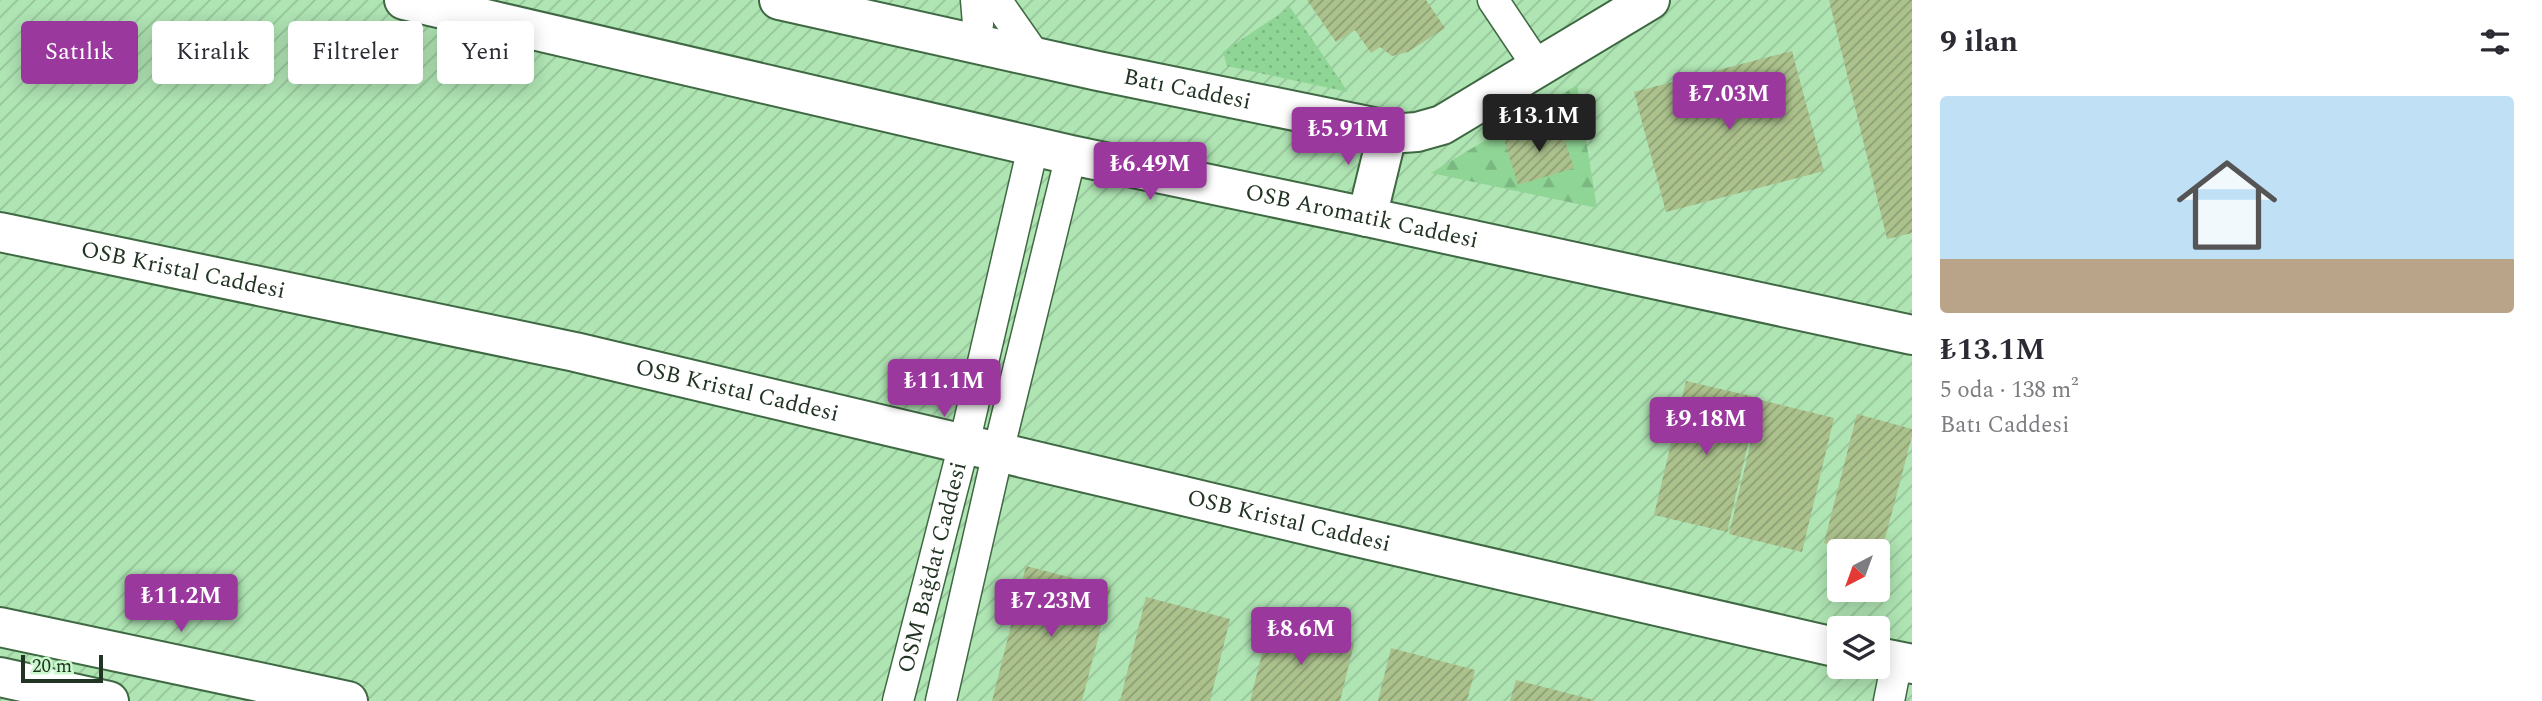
<!DOCTYPE html>
<html lang="tr">
<head>
<meta charset="utf-8">
<style>
  body { margin:0; font-family:Spectral,serif; background:#f7f7f7; color:#2b2b33; height:100vh; display:flex; flex-direction:column; font-size:26px; white-space:nowrap }
  * { box-sizing:border-box; margin:0 }
  p { font-size:23px; color:#7c7c81 }
  .icon { flex:none; width:38px; height:38px; fill:none; stroke:currentColor; stroke-width:2; stroke-linecap:round; stroke-linejoin:round }
  .map { position:relative; flex:1; overflow:hidden }
  .side { display:flex; flex-direction:column; background:#fff; width:630px }
  .side>* { flex:none }
  .top-card { position:absolute; left:21px; top:21px; width:665px; height:63px; display:flex; gap:14px }
  .needle { width:46px; rotate:221deg }
  .fabs { position:absolute; left:1827px; top:539px; display:grid; gap:14px }
  .fabs a { display:grid; place-items:center; width:63px; height:63px; border-radius:7px; background:#fff; box-shadow:0 4px 18px #0003; font-size:35px }
  .scale { position:absolute; left:21px; bottom:18px; width:82px; box-sizing:border-box; padding-left:7px; border:4px solid #223423; border-top:0; font-size:19px; line-height:24px; white-space:nowrap; color:#223423; -webkit-text-stroke:5px #caf9cd; paint-order:stroke }
  .price { position:absolute; translate:-50% -60px; padding:0 16px; border-radius:7px; background:#9b389e; color:#fff; font-size:23px; line-height:46px; filter:drop-shadow(0 2px 4px #0008) }
  .price::after { content:''; position:absolute; left:50%; top:42px; width:21px; height:16px; margin-left:-10px; background:inherit; clip-path:polygon(0 0,100% 0,50% 100%) }
  .price.on { background:#222; color:#fff }
  ul { padding:0; list-style:none }
  li { display:grid; align-content:center; gap:14px; height:371px; padding:0 28px }
  li+li { border-top:2px solid #e1e1e2 }
  li span { display:grid; place-items:center; height:217px; border-radius:7px; color:#555 }
  li>.icon { margin-inline-start:auto }
  span .icon { width:126px; height:126px; fill:#fffc; stroke-width:1 }
  li b { font-size:30px }
  h2 { display:flex; justify-content:space-between; align-items:center; height:84px; padding:0 28px; font-size:30px }
  .chip { padding:0 24px; border-radius:7px; background:#fff; box-shadow:0 4px 18px #0003; font-size:24px; line-height:63px }
  .chip.on { background:#9b389e; color:#fff }
  main { display:flex; flex:1; min-height:0 }
  .map>svg:first-child { display:block }
</style>
</head>
<body>
<main>
<div class="map">
<svg width="1912" height="701" viewBox="0 0 1912 701">
  <defs>
    <pattern id="industrial-furrows" width="10" height="10" patternUnits="userSpaceOnUse" patternTransform="scale(1.75)"><rect width="10" height="10" fill="#afe4b3"/><path d="M-1 1l2-2M0 10L10 0M9 11l2-2" fill="none" stroke="#96c49a"/></pattern>
    <pattern id="grass-dots" width="8" height="8" patternUnits="userSpaceOnUse" patternTransform="scale(1.75)"><rect width="8" height="8" fill="#8fd595"/><path d="M2 2h.1M6 6h.1" fill="none" stroke="#7bb780" stroke-width="1.8" stroke-linecap="round"/></pattern>
    <pattern id="forest-firs" width="22" height="20" patternUnits="userSpaceOnUse" patternTransform="scale(1.75)"><rect width="22" height="20" fill="#8fd595"/><path d="M5 1l3.5 6h-7zM16 11l3.5 6h-7z" fill="#7bb780"/></pattern>
    <pattern id="building-hatch" width="6" height="6" patternUnits="userSpaceOnUse" patternTransform="scale(1.75)"><rect width="6" height="6" fill="#acc28d"/><path d="M-1 1l2-2M0 6l6-6M5 7l2-2" fill="none" stroke="#8c9e73"/></pattern>
  </defs>
  <rect width="100%" height="100%" fill="#bdebc0"/>
  <path fill="url(#industrial-furrows)" fill-rule="evenodd" d="M0,0h1912v701h-1912zM1839,551h39v39h-39zM1839,628h39v39h-39z"/>
  <path fill="url(#grass-dots)" d="M1290,7l58,85 -121,-26 -4,-14z"/>
  <path fill="url(#forest-firs)" d="M1577,85l20,123 -166,-35z"/>
  <path fill="url(#building-hatch)" d="M1307,0h119l19,28 -37,24 -16,4 -12,-9 -9,6 -16,-23 -19,12z
    M1829,0h83v233l-25,6z
    M1792,51l32,120 -158,41 -32,-120z
    M1559,123l15,45 -56,17 -14,-45z
    M1686,381l73,17 -32,134 -73,-17z
    M1761,400l73,18 -32,134 -73,-18z
    M1857,414l55,15v7l-32,122 -2,-1v-6h-23l-31,-8z
    M1026,566l85,22 -29,113h-90z
    M1146,597l84,22 -20,82h-90z
    M1270,623l84,21 -14,57h-90z
    M1391,648l84,22 -8,31h-89z
    M1516,680l78,20v1h-84z"/>
  <g fill="none" stroke-linecap="round" stroke-linejoin="round">
    <defs>
      <g id="street">
        <path d="M996,0l40,57"/>
        <path d="M1493,0l45,67"/>
        <path d="M974,43l4,-19 -2,-24"/>
        <path id="s1" d="M898,701l66,-257 69,-297"/>
        <path d="M941,701l57,-249 73,-297"/>
        <path d="M1889,701l8,-40"/>
      </g>
      <g id="secondary">
        <path id="s2" d="M404,0l667,155 296,62 545,118"/>
        <path id="s3" d="M779,0l319,71 305,62 14,-1 25,-7 208,-125"/>
        <path d="M1367,217l21,-86"/>
        <path id="s4" d="M0,232l575,120 769,182 495,114"/>
        <path d="M0,627l348,74"/>
        <path d="M1878,657l34,7"/>
        <path d="M0,677l109,24"/>
      </g>
    </defs>
    <use href="#street" stroke="#3f6943" stroke-width="33"/>
    <use href="#secondary" stroke="#3f6943" stroke-width="42"/>
    <use href="#street" stroke="#fff" stroke-width="30"/>
    <use href="#secondary" stroke="#fff" stroke-width="38"/>
  </g>
  <g text-anchor="middle" dominant-baseline="central" stroke-width="6" stroke-linejoin="round" paint-order="stroke">
    <g font-size="23" fill="#223423" stroke="#caf9cd">
      <text stroke="none"><textPath href="#s3" startOffset="418">Batı Caddesi</textPath></text>
      <text stroke="none"><textPath href="#s2" startOffset="982">OSB Aromatik Caddesi</textPath></text>
      <text stroke="none"><textPath href="#s4" startOffset="187">OSB Kristal Caddesi</textPath></text>
      <text stroke="none"><textPath href="#s4" startOffset="754">OSB Kristal Caddesi</textPath></text>
      <text stroke="none"><textPath href="#s4" startOffset="1321">OSB Kristal Caddesi</textPath></text>
      <text stroke="none"><textPath href="#s1" startOffset="138">OSM Bağdat Caddesi</textPath></text>
    </g>
  </g>
</svg>
<div class="fabs">
<a><svg class="needle" viewBox="-14 -14 28 28"><path d="M0-13l5 13h-10z" fill="#e53935"/><path d="M0 13l5-13h-10z" fill="#7c7c81"/></svg></a>
<a><svg class="icon" aria-label="layers" viewBox="0 0 24 24"><path d="M12 4l9 5-9 5-9-5zM3 14l9 5 9-5"/></svg></a>
</div>
<div class="scale">20 m</div>
<b class="price" style="left:1729px;top:132px">₺7.03M</b>
<b class="price on" style="left:1539px;top:154px">₺13.1M</b>
<b class="price" style="left:1348px;top:167px">₺5.91M</b>
<b class="price" style="left:1150px;top:202px">₺6.49M</b>
<b class="price" style="left:944px;top:419px">₺11.1M</b>
<b class="price" style="left:1706px;top:457px">₺9.18M</b>
<b class="price" style="left:181px;top:634px">₺11.2M</b>
<b class="price" style="left:1051px;top:639px">₺7.23M</b>
<b class="price" style="left:1301px;top:667px">₺8.6M</b>
<div class="top-card">
<a class="chip on">Satılık</a>
<a class="chip">Kiralık</a>
<a class="chip">Filtreler</a>
<a class="chip">Yeni</a>
</div>
</div>
<section class="side">
<h2>9 ilan<svg class="icon" aria-label="filters" viewBox="0 0 24 24"><path d="M4 7h16M4 17h16"/><circle cx="9" cy="7" r="2"/><circle cx="15" cy="17" r="2"/></svg></h2>
<ul>
<li><span style="background:linear-gradient(#bfe0f5 75%,#b9a48a 0)"><svg class="icon" aria-label="home" viewBox="0 0 24 24"><path d="M3 11l9-7 9 7M6 9v11h12V9"/></svg></span><div><b>₺13.1M</b><p>5 oda · 138 m²</p><p>Batı Caddesi</p></div></li>
</ul>
</section>
</main>
</body>
</html>
